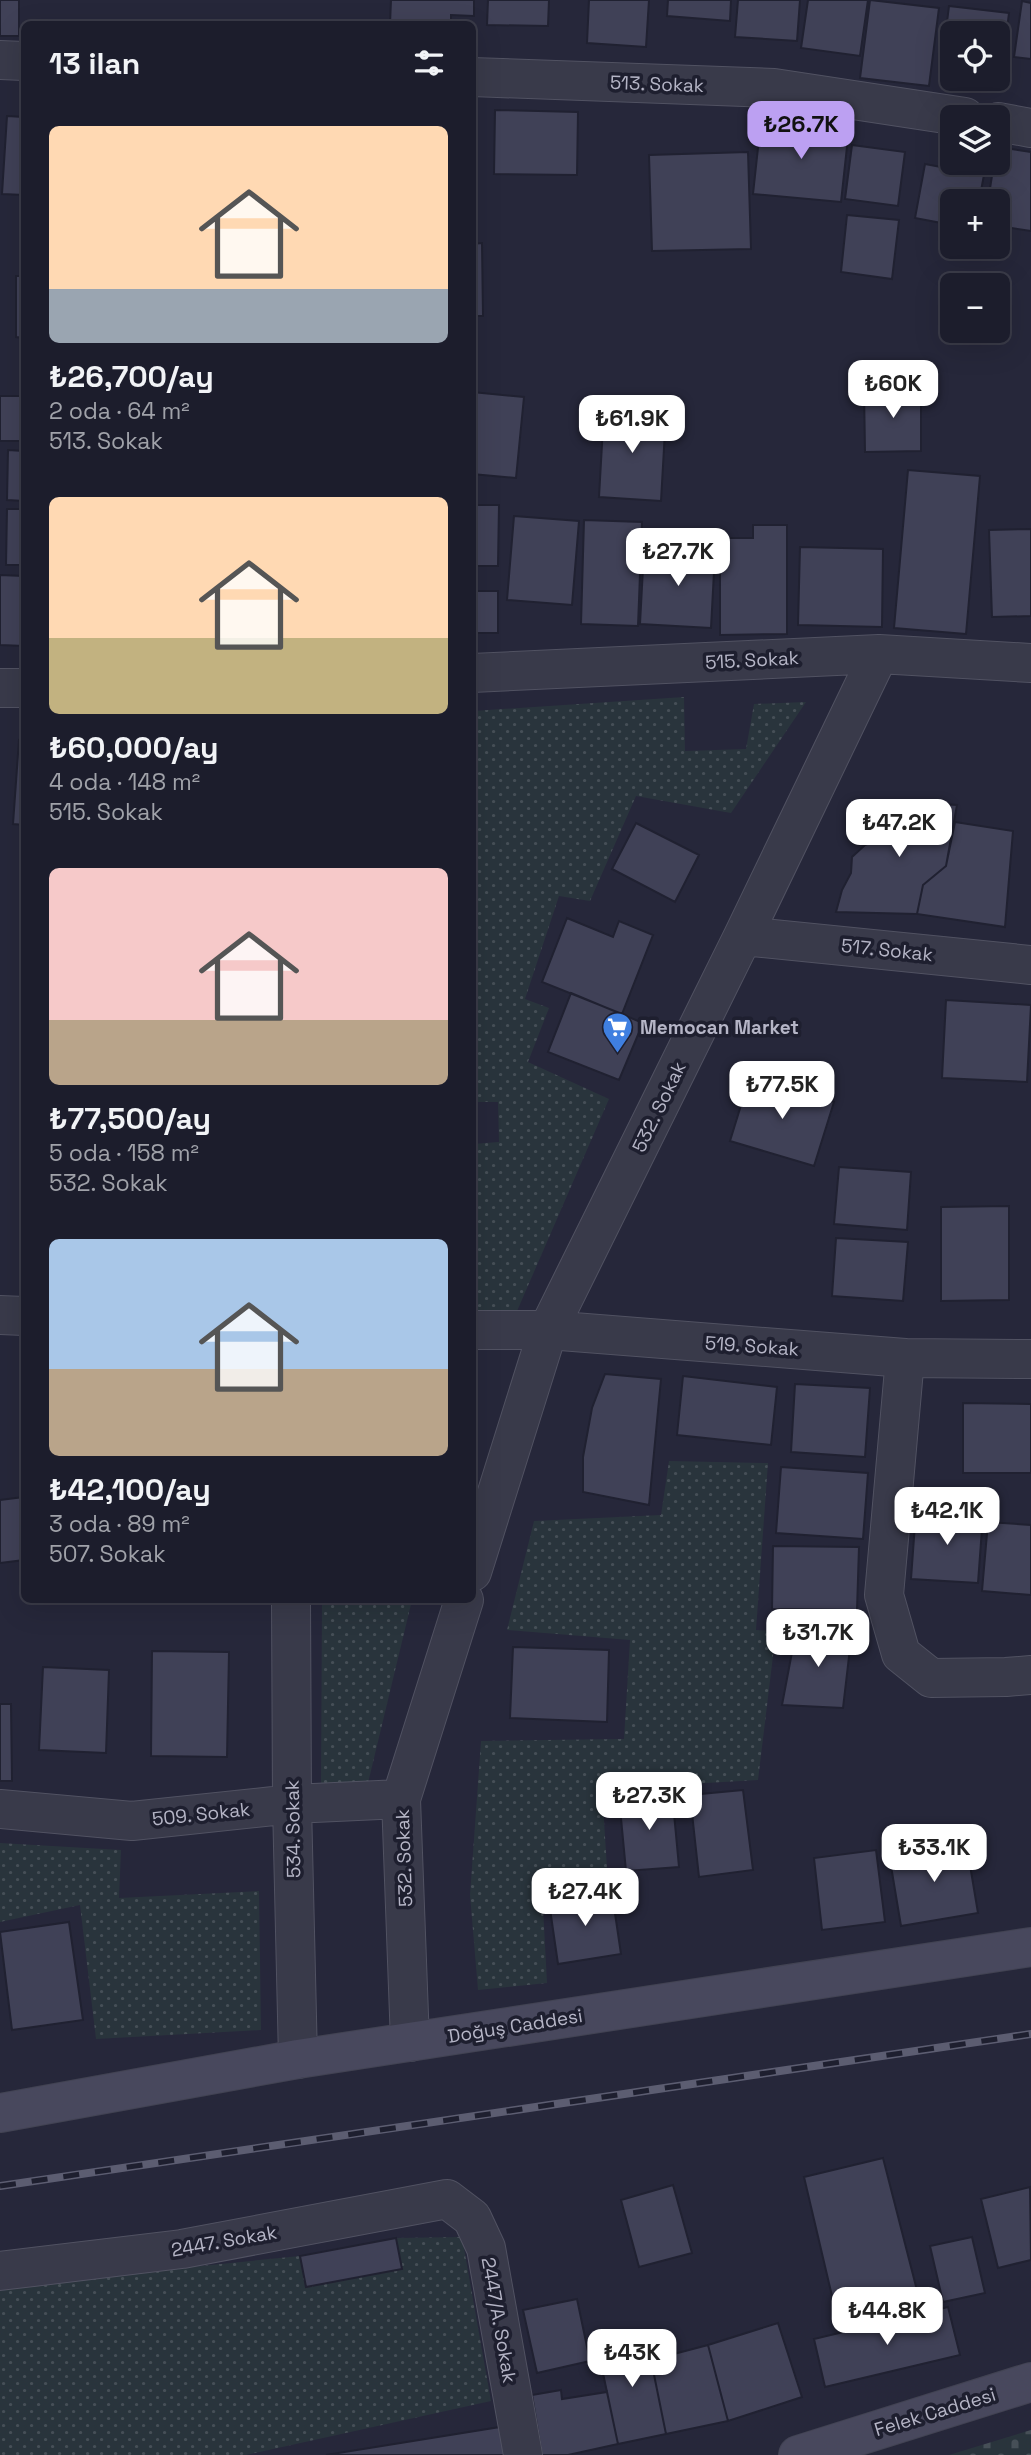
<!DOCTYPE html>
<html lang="tr">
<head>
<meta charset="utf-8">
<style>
  body { margin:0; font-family:"Space Grotesk",sans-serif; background:#292a38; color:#f1f3f6; height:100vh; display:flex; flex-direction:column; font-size:26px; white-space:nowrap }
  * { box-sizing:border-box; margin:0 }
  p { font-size:23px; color:#a0a2a9 }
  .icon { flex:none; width:38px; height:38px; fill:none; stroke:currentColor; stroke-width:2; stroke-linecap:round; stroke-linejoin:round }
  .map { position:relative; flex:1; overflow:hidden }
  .side { position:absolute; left:21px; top:21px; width:455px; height:1582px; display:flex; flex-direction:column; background:#1c1d2c; border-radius:10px; box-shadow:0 7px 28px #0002,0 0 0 2px #3a3b48 }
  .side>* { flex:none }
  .buttons { position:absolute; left:940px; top:21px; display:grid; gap:14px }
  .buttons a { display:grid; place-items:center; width:70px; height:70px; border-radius:10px; background:#1c1d2c; box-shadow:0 7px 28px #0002,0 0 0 2px #3a3b48; font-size:35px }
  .price { position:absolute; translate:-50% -60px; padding:0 16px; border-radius:14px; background:#fff; color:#222; font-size:23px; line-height:46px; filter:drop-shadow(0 2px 4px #0008) }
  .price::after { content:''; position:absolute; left:50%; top:42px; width:21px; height:16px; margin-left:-10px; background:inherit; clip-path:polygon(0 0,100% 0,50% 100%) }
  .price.active { background:#bca0f2; color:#111 }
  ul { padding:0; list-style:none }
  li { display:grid; align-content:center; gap:14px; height:371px; padding:0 28px }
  li span { display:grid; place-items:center; height:217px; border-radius:10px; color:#555 }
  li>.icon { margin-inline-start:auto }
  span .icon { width:126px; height:126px; fill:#fffc; stroke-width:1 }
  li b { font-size:30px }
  h2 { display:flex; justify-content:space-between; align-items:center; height:84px; padding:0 28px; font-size:30px }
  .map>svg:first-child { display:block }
</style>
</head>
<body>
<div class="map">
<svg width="1031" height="2455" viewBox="0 0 1031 2455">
  <defs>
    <pattern id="grass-dots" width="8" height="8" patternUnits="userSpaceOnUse" patternTransform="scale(1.75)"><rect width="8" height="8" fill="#29343c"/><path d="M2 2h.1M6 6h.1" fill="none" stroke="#464f57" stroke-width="1.8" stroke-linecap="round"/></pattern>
    <pattern id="cemetery-stones" width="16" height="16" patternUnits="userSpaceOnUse" patternTransform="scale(1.75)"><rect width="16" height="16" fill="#29343c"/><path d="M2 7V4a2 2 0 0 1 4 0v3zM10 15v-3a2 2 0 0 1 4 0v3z" fill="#464f57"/></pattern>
  </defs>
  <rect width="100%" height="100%" fill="#26273a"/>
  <path fill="url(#grass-dots)" d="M684,697l1,54 61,-2 8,-45 52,-2 -75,111 -95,-17 -46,105 -31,-5 -34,103 24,9 -21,54 81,37 -95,219 -41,-3 -1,-171 27,-2 -1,-40h-25v-391z
    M669,1461l99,2 -12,167 20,1 -18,149 -156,9 6,95 -66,4 5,95 -69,7 -8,-95 11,-154 143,-2 6,-99 -123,-10 27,-109 127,-6z
    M322,1600h90l-44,183 -47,2z
    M0,1843l121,7 -2,48 140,-7 2,139 -165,9 -16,-134 -80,17z
    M462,2237l29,164 -245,54h-246v-169l300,-30 6,31 96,-18 -6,-31z"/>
  <path fill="url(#cemetery-stones)" d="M1031,2430v25h-82z"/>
  <path fill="#404157" stroke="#202131" stroke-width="2" d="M0,0h19v36h-19z
    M391,0h83v16l-23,-1v9h-61z
    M488,0h61l-1,26 -61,-1z
    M589,0h60l-3,47 -59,-4z
    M668,0h63l-1,21 -63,-5z
    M738,0h62l-3,41 -62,-4z
    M808,0h60l-8,56 -59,-8z
    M870,0l69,8 -10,78 -69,-8z
    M1022,1l9,2v56l-17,-2z
    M949,6l60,7 -6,48 -5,-1v-27h-46v22l-9,-1z
    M495,110l83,2 -1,63 -83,-1z
    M7,116l17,1v78l-22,-1z
    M761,120l88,8 -8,74 -88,-8z
    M852,145l53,7 -7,54 -53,-7z
    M998,147l33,5v79l-33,-5v-25h-10l6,-38h4z
    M748,152l3,97 -99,2 -3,-96z
    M925,164l59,11 -5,26h-27v24l-37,-7z
    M847,215l52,5 -7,59 -51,-7z
    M482,243l1,73h-11v-72z
    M16,276h8v62l-8,-1z
    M921,389v62l-56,1 -1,-62z
    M472,392l52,5 -8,81 -44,-4z
    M0,396h24v45h-24z
    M604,409l62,4 -5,88 -62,-4z
    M8,450l16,1v50l-17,-1z
    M908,470l72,6 -14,158 -72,-6z
    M472,505h27l-1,61h-26z
    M7,509h17v56h-18z
    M514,516l65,5 -7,84 -65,-5z
    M584,520l58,2 -4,104 -57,-2z
    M753,525h34v109l-67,1v-97h33z
    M1031,529v87l-39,1 -3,-87z
    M800,547l83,2 -1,78 -84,-2z
    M644,549l71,4 -4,75 -71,-4z
    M0,575l24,1v70l-24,-1z
    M472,591h26v42h-26z
    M19,740l5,1v84l-11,-1z
    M881,800l76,5 -11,61 -23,19 -6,29 -81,-2 6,-22 9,-17 1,-16 13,-12 13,-6z
    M955,822l58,9 -8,96 -88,-13 6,-29 23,-19z
    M636,823l63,32 -24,47 -63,-33z
    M567,918l46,19 6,-16 34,14 -31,79 -80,-32z
    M571,993l72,30 -24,57 -71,-28z
    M946,1000l85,5 -4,77 -85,-4z
    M750,1076l84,26 -20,64 -84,-25z
    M839,1167l72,5 -4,58 -73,-6z
    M1009,1206v94l-68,1v-94z
    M836,1238l72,4 -5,59 -71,-5z
    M605,1374l56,5 -12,126 -66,-13v-35l9,-49z
    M683,1376l94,11 -6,58 -94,-10z
    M795,1384l75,4 -5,69 -74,-5z
    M963,1403l68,1v69h-68z
    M781,1467l87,6 -5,66 -87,-6z
    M24,1497v63l-24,3v-63z
    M916,1510l67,5 -5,68 -67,-4z
    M988,1522l43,3v70l-49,-4z
    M773,1546l86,1 -2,63 -85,-1z
    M796,1631h56l-9,77 -61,-3z
    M513,1647l96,3 -2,72 -97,-4z
    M152,1651l77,1 -2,105 -76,-1z
    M43,1667l66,3 -3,83 -67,-3z
    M0,1704h11l1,77h-12z
    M743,1790l10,80 -54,7 -9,-82z
    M672,1792l7,75 -53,4 -7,-74z
    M966,1841l12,72 -77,13 -12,-72z
    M876,1850l9,72 -63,8 -8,-72z
    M612,1893l9,61 -63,10 -9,-62z
    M69,1922l14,98 -71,10 -12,-98z
    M883,2158l37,144 -70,18 -18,-24 -28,-119z
    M673,2185l19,68 -53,14 -18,-67z
    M1030,2187l1,73 -33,8 -17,-69z
    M972,2237l13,56 -42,9 -13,-56z
    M396,2238l6,31 -96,18 -6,-31z
    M577,2299l13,62 -53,12 -14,-63z
    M948,2307l12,48 -135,32 -11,-48z
    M778,2323l24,74 -74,24 -20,-76z
    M646,2335l20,99 -48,10 -21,-99z
    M708,2345l20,76 -62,13 -15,-74z
    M561,2390l1,9 45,-7 11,52 -50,11h-26l-10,-60z
    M500,2427l5,28h-179z"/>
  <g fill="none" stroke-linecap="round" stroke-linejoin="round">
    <defs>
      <path id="street" d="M0,60l24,1
        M472,77l302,11 191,29
        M998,122l33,6
        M472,673l407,-19 152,9
        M0,688h24
        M743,936l288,29
        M0,1315l24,1
        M472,1330h76l357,28 126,1
        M905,1358l-21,237 17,59 30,24 75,-1 25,-2
        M472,1572l76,-242 195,-394 136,-282
        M291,1600l1,204 6,255
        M0,1809l132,12 160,-17 109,-5
        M410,2042l-9,-243 63,-199
        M0,2271l182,-22 265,-50 25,19 14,30 37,207"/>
      <path id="secondary" d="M0,2113l298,-54 733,-112
        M798,2455l233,-73"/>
    </defs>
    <use href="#street" stroke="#515262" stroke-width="40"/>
    <use href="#secondary" stroke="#424353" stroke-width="40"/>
    <use href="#street" stroke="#393a4a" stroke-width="38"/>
    <use href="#secondary" stroke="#48485d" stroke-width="38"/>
    <defs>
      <path id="rail" d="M0,2186l1031,-152"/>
    </defs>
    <use href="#rail" stroke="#5c5d71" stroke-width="8"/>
    <use href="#rail" stroke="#1e1f2f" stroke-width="5" stroke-dasharray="16" stroke-linecap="butt"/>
  </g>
  <defs>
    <symbol id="supermarket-pin" viewBox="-11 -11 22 30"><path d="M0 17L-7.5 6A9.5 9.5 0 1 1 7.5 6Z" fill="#3f7fe0" stroke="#1e1f2f"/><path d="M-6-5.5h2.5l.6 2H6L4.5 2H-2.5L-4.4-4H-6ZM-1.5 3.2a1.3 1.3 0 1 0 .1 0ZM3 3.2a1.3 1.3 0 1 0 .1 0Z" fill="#fff"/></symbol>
  </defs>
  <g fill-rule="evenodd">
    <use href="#supermarket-pin" x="600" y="1010" width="35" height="47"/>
  </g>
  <g text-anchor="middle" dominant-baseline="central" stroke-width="7" stroke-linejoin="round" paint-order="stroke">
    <g font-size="19" fill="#b5b5c6" stroke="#1e1f2f">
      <text transform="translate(657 84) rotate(2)">513. Sokak</text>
      <text transform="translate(752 660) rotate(-3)">515. Sokak</text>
      <text transform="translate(887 950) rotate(6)">517. Sokak</text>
      <text transform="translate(659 1107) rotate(-64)">532. Sokak</text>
      <text transform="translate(752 1346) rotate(4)">519. Sokak</text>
      <text transform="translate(201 1814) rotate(-6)">509. Sokak</text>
      <text transform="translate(293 1829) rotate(-91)">534. Sokak</text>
      <text transform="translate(404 1858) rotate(-92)">532. Sokak</text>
      <text transform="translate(515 2026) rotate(-9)">Doğuş Caddesi</text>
      <text transform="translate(224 2241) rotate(-10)">2447. Sokak</text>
      <text transform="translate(499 2320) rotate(80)">2447/A. Sokak</text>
      <text transform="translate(935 2412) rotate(-17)">Felek Caddesi</text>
    </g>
    <g font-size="19" font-weight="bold" fill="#b5b5c6" stroke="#1e1f2f" text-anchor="start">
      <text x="640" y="1027">Memocan Market</text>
    </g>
  </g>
</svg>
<div class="buttons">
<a><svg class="icon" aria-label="locate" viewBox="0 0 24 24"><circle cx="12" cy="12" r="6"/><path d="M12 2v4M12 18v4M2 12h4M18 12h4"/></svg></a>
<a><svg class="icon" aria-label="layers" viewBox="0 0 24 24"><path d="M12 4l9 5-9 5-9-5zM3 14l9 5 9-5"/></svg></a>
<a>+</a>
<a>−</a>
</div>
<b class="price active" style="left:801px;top:161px">₺26.7K</b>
<b class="price" style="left:893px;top:420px">₺60K</b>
<b class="price" style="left:632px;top:455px">₺61.9K</b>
<b class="price" style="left:678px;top:588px">₺27.7K</b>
<b class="price" style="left:899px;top:859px">₺47.2K</b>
<b class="price" style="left:782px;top:1121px">₺77.5K</b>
<b class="price" style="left:947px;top:1547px">₺42.1K</b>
<b class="price" style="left:818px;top:1669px">₺31.7K</b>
<b class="price" style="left:649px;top:1832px">₺27.3K</b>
<b class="price" style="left:934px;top:1884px">₺33.1K</b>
<b class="price" style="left:585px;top:1928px">₺27.4K</b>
<b class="price" style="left:887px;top:2347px">₺44.8K</b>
<b class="price" style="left:632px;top:2389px">₺43K</b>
<section class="side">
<h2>13 ilan<svg class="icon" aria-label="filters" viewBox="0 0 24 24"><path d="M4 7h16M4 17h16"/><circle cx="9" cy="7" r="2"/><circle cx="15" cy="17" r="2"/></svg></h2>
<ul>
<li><span style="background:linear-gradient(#ffd9b3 75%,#9aa5b1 0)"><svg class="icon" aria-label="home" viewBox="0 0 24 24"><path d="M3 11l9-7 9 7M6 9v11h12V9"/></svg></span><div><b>₺26,700/ay</b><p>2 oda · 64 m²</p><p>513. Sokak</p></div></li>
<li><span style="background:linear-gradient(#ffd9b3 65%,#c2b280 0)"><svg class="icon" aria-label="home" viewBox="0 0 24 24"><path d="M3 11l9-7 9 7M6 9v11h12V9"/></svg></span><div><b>₺60,000/ay</b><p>4 oda · 148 m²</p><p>515. Sokak</p></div></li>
<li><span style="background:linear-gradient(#f6c9c9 70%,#b9a48a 0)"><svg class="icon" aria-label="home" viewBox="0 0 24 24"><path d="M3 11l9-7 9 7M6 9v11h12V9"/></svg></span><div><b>₺77,500/ay</b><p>5 oda · 158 m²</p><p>532. Sokak</p></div></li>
<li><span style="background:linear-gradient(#a9c7e8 60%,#b9a48a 0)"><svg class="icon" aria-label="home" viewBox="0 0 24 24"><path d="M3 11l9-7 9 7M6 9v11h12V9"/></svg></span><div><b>₺42,100/ay</b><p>3 oda · 89 m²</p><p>507. Sokak</p></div></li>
</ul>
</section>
</div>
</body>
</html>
